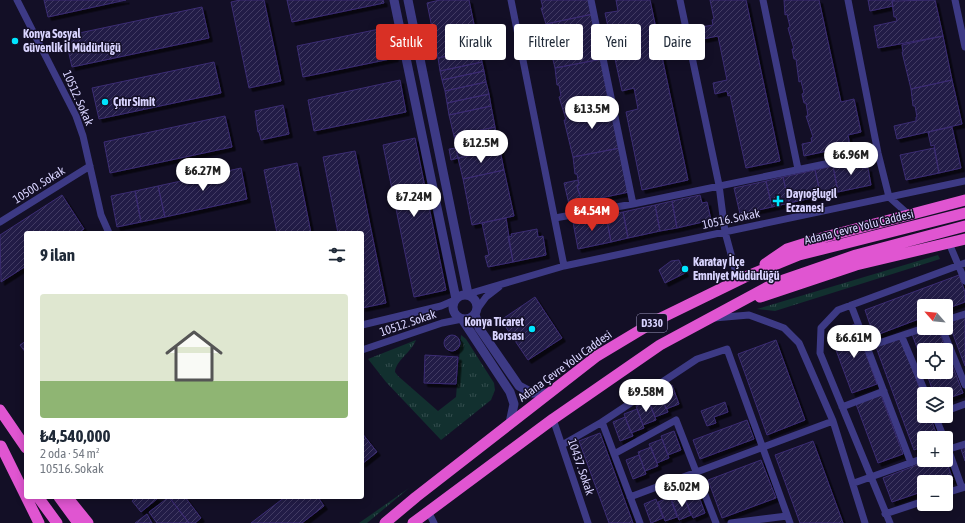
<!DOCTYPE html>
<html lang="tr">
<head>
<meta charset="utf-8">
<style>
  body { margin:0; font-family:"Asap Condensed",sans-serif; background:#f6f6f7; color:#1f2937; height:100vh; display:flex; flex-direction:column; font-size:15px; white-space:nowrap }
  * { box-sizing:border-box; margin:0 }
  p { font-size:13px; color:#747a83 }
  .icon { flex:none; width:22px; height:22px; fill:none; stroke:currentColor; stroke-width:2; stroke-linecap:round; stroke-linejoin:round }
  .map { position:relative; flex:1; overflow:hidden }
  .sheet { position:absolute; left:24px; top:231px; width:340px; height:268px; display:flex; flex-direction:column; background:#fff; border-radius:4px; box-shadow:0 2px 10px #0003 }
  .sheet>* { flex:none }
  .banner { position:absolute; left:376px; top:24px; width:380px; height:36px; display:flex; gap:8px }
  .needle { width:26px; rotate:297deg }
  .controls { position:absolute; left:917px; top:299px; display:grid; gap:8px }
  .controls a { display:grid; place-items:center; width:36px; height:36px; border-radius:4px; background:#fff; box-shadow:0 2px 10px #0003; font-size:20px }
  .price { position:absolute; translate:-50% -34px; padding:0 9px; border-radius:14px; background:#fff; color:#222; font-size:13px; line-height:26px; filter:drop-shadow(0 1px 2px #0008) }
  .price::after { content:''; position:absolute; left:50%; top:24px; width:12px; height:9px; margin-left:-6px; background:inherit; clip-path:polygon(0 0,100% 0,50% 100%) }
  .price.active { background:#d93025; color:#fff }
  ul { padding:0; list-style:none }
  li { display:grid; align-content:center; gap:8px; height:212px; padding:0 16px }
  li span { display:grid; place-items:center; height:124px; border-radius:4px; color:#555 }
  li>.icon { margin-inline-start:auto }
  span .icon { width:72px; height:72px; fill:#fffc; stroke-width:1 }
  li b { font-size:17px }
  h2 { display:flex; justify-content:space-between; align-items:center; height:48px; padding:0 16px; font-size:17px }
  .chip { padding:0 14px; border-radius:4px; background:#fff; box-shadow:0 2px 10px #0003; font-size:14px; line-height:36px }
  .chip.active { background:#d93025; color:#fff }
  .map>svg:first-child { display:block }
</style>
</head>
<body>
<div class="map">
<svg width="965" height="523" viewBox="0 0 965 523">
  <defs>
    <pattern id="grass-tufts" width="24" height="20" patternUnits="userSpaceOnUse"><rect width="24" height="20" fill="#12302f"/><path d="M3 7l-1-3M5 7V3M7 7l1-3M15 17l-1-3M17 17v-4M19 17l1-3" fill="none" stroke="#344d4e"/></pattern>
    <pattern id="building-hatch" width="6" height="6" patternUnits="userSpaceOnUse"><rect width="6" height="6" fill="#241b47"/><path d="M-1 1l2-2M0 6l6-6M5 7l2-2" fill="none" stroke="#433b63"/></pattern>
    <filter id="shadow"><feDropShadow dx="3.5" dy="3.5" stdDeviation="0" flood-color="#0009"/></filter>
  </defs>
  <rect width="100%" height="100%" fill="#130f26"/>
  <path fill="url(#grass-tufts)" d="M938,255l2,4 -165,52 -18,-2z
    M461,335l5,4 28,44 1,7 -4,10 -50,40 -55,-58 -18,-23 48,-19c-5,13 -20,20 -21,32l3,4 40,35 18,-14z
    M409,488l-42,35h-8z"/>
  <path fill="url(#building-hatch)" stroke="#3b2d73" filter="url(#shadow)" d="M44,0h82l-78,17z
    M240,0h24l17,81 -32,7 -18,-86z
    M287,0h96l1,3 -92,19z
    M440,0h29l10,49 -41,9 -11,-55z
    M541,0h49l3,14 -47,10 -5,-16h2z
    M616,0h34l38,180 -46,10 -16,-78 12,-3 -4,-21 -12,3 -17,-78 13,-2z
    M710,0h36l34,161 -34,7 -16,-73 -2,1 -1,-5 -12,3 -2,-11 14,-3 -9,-44 -15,3 -2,-12 12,-2 -1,-5 2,-1z
    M784,0h35l22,102 13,-3 7,33 -13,3 2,11 -46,10 -2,-12 10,-2 -1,-4 2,-1 -7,-21h2l-2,-13h-2l-2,-9 2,-1 -3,-12 -2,1 -3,-23h-2l-2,-10h2l-6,-21 2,-1 -3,-13 -2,1z
    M868,0h27l-3,1 1,5 -23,5z
    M935,0l8,36 -65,12 -4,-22 23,-5 -1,-4h-2l-2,-16z
    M202,7l7,31 -137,29 -7,-31z
    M593,14l9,45 -47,9 -9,-37h2l-2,-7z
    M389,27l6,31 -92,19 -6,-31z
    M943,36l9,44 -41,9 -9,-37h1l-1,-7z
    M479,49l3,13 -42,9 -2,-13z
    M602,59l9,44 -47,10 -5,-16 2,-1 -2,-11h-2l-2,-17z
    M214,62l7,31 -122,26 -7,-31z
    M482,62l2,9 -42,9 -2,-9z
    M484,71l2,11 -41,9 -3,-11z
    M400,80l6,32 -92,19 -6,-31z
    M952,80l10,44 -65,15 -3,-13 22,-5v-4h1l-2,-11h-2l-2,-17z
    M486,82l3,12 -42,9 -2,-12z
    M489,94l2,12 -42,9 -2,-12z
    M611,103l9,45 -47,9 -9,-37h2l-2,-7z
    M283,105l6,29 -28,6 -2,-8h-1l-3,-21z
    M491,106l4,21 -41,9 -5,-21z
    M225,116l7,31 -122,26 -6,-31z
    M495,127l5,23 -42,8 -4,-22z
    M952,127l9,41 -22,5 -5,-28 -3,1 -3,-14z
    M415,138l31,152 -32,7 -31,-152z
    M456,148l2,10 -7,2 -2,-11z
    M620,148l9,44 -47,10 -5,-16 2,-1 -2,-11h-2l-2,-17z
    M934,148l5,25 -33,7 -6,-25z
    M500,150l4,20 -41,9 -5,-21z
    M355,151l31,152 -24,5v-75h-24l-15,-76z
    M861,160l2,9 5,-1 3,17 -33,7 -5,-26z
    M297,163l14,70h-34l-13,-63z
    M833,166l5,26 -17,4 -6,-26z
    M241,168l6,31 -82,18 -7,-31z
    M504,170l10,46 -42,9 -9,-46z
    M815,170l6,26 -32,7 -6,-26z
    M783,177l6,26 -17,4 -6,-26z
    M578,180l1,5 -2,1 5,16 -13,2 -5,-21z
    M766,181l6,26 -32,7 -6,-26z
    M158,186l7,31 -24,5 -6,-31z
    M135,191l6,31 -24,5 -6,-31z
    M62,195l22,34 -6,4h-52v33l-25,16 -1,-47z
    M700,195l2,8 5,-1 4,18 -34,8 -5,-27z
    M672,201l5,27 -17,3 -5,-26z
    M655,205l5,26 -32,7 -5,-26z
    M623,212l5,26 -17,4 -5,-27z
    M606,215l5,27 -33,7 -5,-27z
    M506,218l7,44 -25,5 -3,-11 4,-1 -7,-32z
    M537,229l1,8 5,-1 3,19 -33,7 -5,-25 4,-1 -1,-2z
    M679,260l6,13 -20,10 -6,-13 12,-9z
    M959,275l6,17v10l-19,7v-3h-22v11l-50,19 -9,-26z
    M535,297l27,41 -34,22 -27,-40z
    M965,315v51l-17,-45z
    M855,324l22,60 -25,9 -22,-59z
    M929,328h9l25,65 -17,6v-5h-12l-8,-22h20v-22h-22v17l-12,-33z
    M444 343a8 8 0 1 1 16 0a8 8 0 1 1-16 0Z
    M901,338l23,62v16h6l8,22h-14v8l-10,4 -38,-103z
    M776,340l29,80 -38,15 -29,-81z
    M26,341v12l-6,-8z
    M425,355l33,2 -2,27 -32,-1z
    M672,385l7,19 -13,5 -7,-19z
    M660,393l8,19 -13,5 -8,-19z
    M881,395l22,59 -25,9 -22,-59z
    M649,401l7,19 -13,5 -7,-19z
    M725,402l3,10 -14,5 2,6 -9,3 -6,-15z
    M637,409l7,19 -13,5 -7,-19z
    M625,417l8,19 -13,5 -7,-19z
    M747,420l7,19 -54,20 -7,-19z
    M674,431l7,19 -13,5 -7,-19z
    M362,433l15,19 -15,12z
    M600,433l33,90h-24l-30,-82z
    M662,439l7,19 -12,5 -8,-19z
    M813,441l30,82h-43l-25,-68z
    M651,447l7,19 -13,5 -7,-19z
    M965,447v14l-4,-12z
    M639,455l7,19 -13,5 -7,-19z
    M761,460l15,38 -54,20 -14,-38z
    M930,460h16l7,20 -7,2h-22v9l-32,11 -9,-24z
    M698,494l7,19 -12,5 -8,-19z
    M684,496l7,19 -12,5 -7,-19z
    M137,497h19l1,2 -16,13 -9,-11z
    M169,497h16l16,21 -6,5h-6z
    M169,497l20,26h-32l-8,-11z
    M285,497h33l6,9 -22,17h-51z
    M670,497l7,20 -12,4 -7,-19z
    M656,499l7,19 -12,5 -7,-19z
    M147,514l5,9h-17z"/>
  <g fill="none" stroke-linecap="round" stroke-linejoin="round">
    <path stroke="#3d3a85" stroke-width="7" d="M17,0l59,116 7,20 18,79 8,18
      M511,0l53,266
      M591,0l42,204
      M680,0l39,185 6,47 13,48
      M763,0l35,169
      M848,0l30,153 11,44 19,17
      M955,0l10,47
      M555,218l78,-14 245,-51
      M0,222l90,-56
      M949,243l16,38
      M468,294l96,-28 401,-85
      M851,305l60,158
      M478,308l8,-11 13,-10
      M714,318l35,-3 35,13 15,15 34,78 32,102
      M946,320l19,-6
      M362,325l79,-19 14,-6
      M942,328l23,57
      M902,337l24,57
      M867,347l57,-19
      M362,350l80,-27 20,-4
      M842,407l42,-16
      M946,411l19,-7
      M935,416l9,22
      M553,419l35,104
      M602,422l95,-63 30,-10 63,174
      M946,443l16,45
      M562,445l40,-23 38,101
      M946,450l19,-6
      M614,454l62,-34 40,103
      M854,483l70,-25
      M946,493l19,-6
      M630,497l203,-76
      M428,511l6,12
      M885,514l39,-13
      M731,523l56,-7
      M890,523l-70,-170 1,-25 17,-18 127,-47"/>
    <path stroke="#3d3a85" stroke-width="9" d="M394,0l62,299
      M408,0l60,294
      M453 307a12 12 0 1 1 24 0a12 12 0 1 1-24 0Z
      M475,314l4,14 40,58 13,7h16
      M462,319l48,73 4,12 -4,19"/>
    <path stroke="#e055d1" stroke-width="11" d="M765,264l22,-15 38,-12 140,-37
      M760,297l96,-32 109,-26
      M0,410l26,38
      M1,446l38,77
      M38,497l19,26
      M59,497l19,26
      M67,497l21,26
      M385,523l31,-26 181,-141 60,-36 88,-43 54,-22 166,-42
      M413,523l140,-104 107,-74 115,-62 81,-28 109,-29"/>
  </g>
  <g fill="#00e5ff" stroke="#130f26" stroke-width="1.5">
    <circle cx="15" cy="41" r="4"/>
    <circle cx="105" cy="102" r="4"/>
    <path d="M776 195h4v4h4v4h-4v4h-4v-4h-4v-4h4z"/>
    <circle cx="685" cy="269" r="4"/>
    <circle cx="532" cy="329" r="4"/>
  </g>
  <g text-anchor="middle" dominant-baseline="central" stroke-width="3" stroke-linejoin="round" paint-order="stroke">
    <rect fill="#130f26" stroke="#9e99be" stroke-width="1" x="637" y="314" width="30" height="18" rx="3"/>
    <g font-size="11" font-weight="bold" fill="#d9d4ff">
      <text x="652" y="323">D330</text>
    </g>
    <g font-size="12" font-weight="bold" fill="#d9d4ff" stroke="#130f26" text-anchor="start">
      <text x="23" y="34">Konya Sosyal<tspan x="23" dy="14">Güvenlik İl Müdürlüğü</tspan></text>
      <text x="113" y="102">Çıtır Simit</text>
      <text x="786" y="194">Dayıoğlugil<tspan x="786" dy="14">Eczanesi</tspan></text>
      <text x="693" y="262">Karatay İlçe<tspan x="693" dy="14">Emniyet Müdürlüğü</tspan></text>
      <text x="524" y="322" text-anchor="end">Konya Ticaret<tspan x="524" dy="14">Borsası</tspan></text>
    </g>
    <g font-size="12" fill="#d9d4ff" stroke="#130f26">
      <text transform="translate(78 98) rotate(66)">10512. Sokak</text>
      <text transform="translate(39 185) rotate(-32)">10500. Sokak</text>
      <text transform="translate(731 219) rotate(-12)">10516. Sokak</text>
      <text transform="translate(859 227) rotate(-14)">Adana Çevre Yolu Caddesi</text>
      <text transform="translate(408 323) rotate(-19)">10512. Sokak</text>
      <text transform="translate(565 366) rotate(-36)">Adana Çevre Yolu Caddesi</text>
      <text transform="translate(581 467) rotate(71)">10437. Sokak</text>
    </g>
  </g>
</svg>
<div class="controls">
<a><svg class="needle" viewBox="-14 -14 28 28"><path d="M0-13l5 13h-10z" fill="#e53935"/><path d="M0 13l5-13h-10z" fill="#747a83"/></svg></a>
<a><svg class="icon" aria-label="locate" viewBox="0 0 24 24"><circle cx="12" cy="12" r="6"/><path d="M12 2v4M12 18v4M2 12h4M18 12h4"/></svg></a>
<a><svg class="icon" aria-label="layers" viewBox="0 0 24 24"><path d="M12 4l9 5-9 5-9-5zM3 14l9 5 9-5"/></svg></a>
<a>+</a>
<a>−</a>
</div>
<b class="price" style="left:592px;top:130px">₺13.5M</b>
<b class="price" style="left:481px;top:164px">₺12.5M</b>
<b class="price" style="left:851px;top:176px">₺6.96M</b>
<b class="price" style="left:203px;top:192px">₺6.27M</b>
<b class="price" style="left:414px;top:218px">₺7.24M</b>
<b class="price active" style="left:592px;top:232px">₺4.54M</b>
<b class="price" style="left:854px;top:359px">₺6.61M</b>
<b class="price" style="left:646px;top:413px">₺9.58M</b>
<b class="price" style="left:682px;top:508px">₺5.02M</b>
<div class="banner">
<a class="chip active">Satılık</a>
<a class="chip">Kiralık</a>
<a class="chip">Filtreler</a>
<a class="chip">Yeni</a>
<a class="chip">Daire</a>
</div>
<section class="sheet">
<h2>9 ilan<svg class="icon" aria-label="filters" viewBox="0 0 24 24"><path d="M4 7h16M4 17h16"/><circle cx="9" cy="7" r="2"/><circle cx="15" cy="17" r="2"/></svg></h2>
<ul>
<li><span style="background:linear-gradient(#dfe7d0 70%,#8fb573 0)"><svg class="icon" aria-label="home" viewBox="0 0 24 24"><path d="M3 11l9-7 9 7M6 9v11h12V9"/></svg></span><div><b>₺4,540,000</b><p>2 oda · 54 m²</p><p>10516. Sokak</p></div></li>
</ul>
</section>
</div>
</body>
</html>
